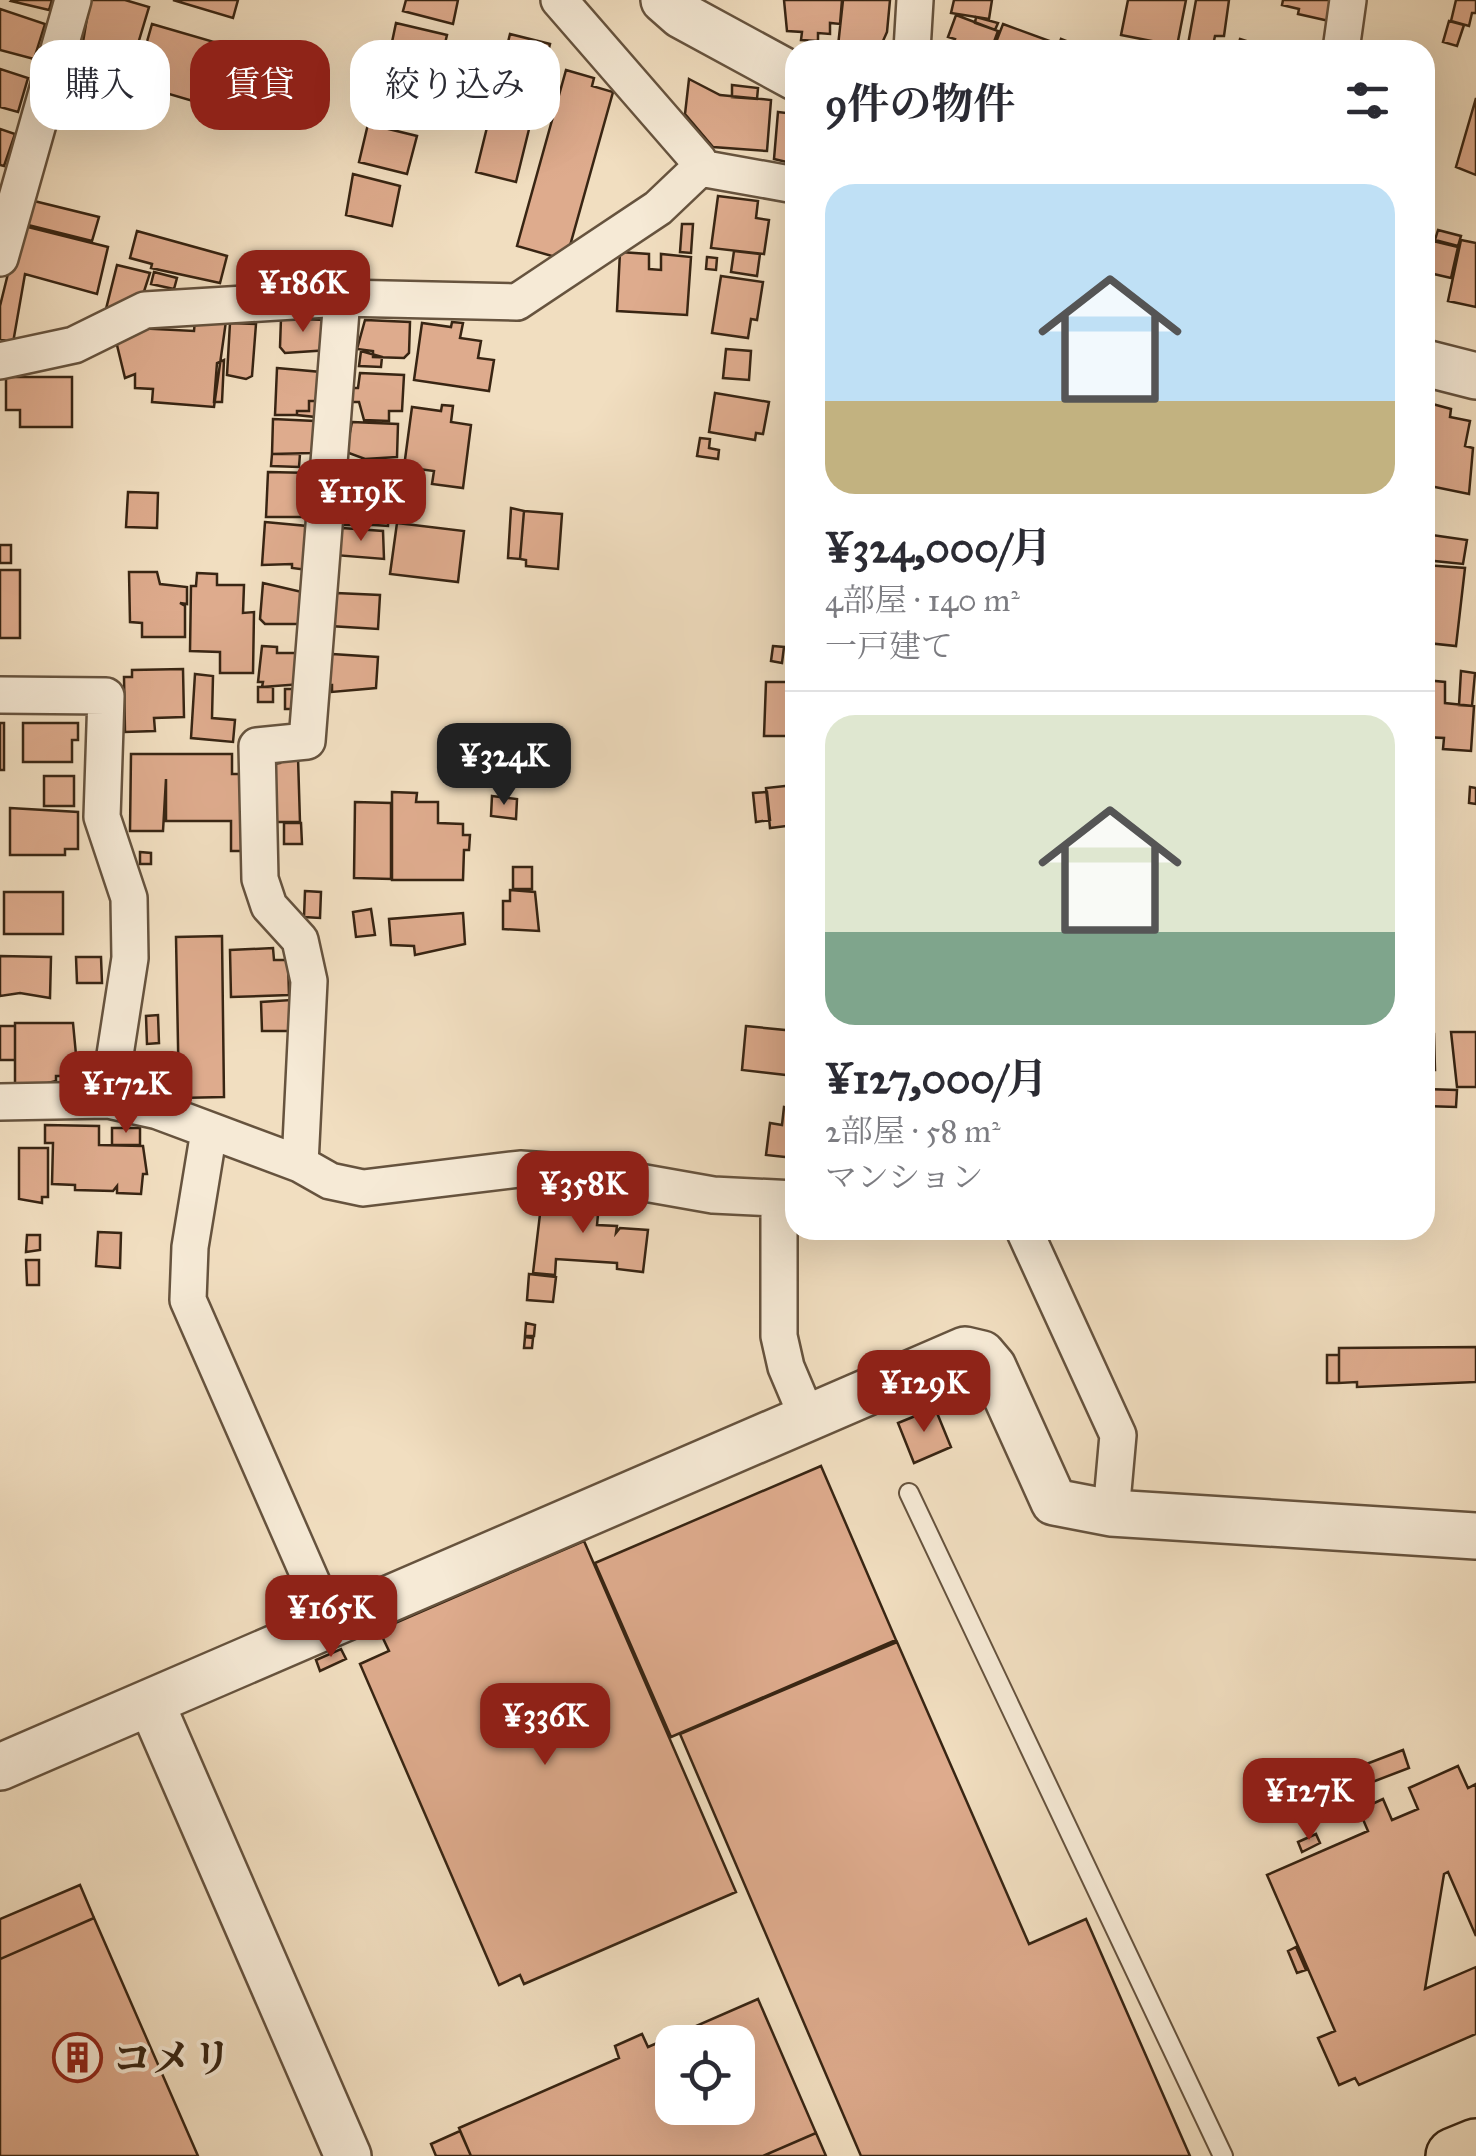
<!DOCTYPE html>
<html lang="ja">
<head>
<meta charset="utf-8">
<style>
  body { margin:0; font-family:"IM FELL Great Primer","Noto Serif JP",serif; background:#f2f2f3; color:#2b2b33; height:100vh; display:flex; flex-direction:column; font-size:38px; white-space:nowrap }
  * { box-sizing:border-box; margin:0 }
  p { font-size:32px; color:#7c7c81 }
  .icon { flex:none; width:55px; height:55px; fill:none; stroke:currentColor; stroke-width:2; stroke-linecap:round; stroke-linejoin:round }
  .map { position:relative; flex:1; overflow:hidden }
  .side { position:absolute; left:785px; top:40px; width:650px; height:1200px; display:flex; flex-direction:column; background:#fff; border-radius:30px; box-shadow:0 10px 40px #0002 }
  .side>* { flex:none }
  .banner { position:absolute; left:30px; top:40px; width:605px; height:90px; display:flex; gap:20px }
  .tools { position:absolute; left:655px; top:2025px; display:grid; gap:20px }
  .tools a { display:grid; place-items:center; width:100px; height:100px; border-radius:20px; background:#fff; box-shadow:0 10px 40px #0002; font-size:50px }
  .price { position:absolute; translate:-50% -85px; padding:0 22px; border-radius:20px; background:#8f2418; color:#fff; font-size:32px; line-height:65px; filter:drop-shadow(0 2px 5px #0008) }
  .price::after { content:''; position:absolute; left:50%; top:60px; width:30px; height:22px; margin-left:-15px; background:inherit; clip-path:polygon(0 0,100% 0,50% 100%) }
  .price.active { background:#222; color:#fff }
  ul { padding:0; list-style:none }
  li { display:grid; align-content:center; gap:20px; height:530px; padding:0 40px }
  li+li { border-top:2px solid #e1e1e2 }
  li span { display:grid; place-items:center; height:310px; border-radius:30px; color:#555 }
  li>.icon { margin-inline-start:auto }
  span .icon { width:180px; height:180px; fill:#fffc; stroke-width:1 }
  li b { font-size:42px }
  h2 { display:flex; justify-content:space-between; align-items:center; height:120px; padding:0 40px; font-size:42px }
  .tag { padding:0 35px; border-radius:30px; background:#fff; box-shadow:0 10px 40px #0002; font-size:35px; line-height:90px }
  .tag.active { background:#8f2418; color:#fff }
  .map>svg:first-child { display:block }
</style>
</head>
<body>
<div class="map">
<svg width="1476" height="2156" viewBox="0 0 1476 2156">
  <rect width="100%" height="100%" fill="#f1dec0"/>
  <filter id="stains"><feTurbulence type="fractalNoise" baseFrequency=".002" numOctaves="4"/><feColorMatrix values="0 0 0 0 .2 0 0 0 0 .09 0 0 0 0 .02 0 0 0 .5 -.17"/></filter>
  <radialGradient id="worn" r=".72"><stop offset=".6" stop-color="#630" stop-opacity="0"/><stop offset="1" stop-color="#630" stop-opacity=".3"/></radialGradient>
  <path fill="#deab8d" stroke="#382513" stroke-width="2.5" fill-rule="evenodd" d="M52,0l-3,10 -38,-9 1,-1z
    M90,0h35l24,7 -15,50 -51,-15z
    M173,0h65l-5,18z
    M406,0h52l-5,24 -50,-13z
    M784,0h58l-2,24 -10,-1v11l-12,-1v8l-17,-1 1,-8 -15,-1z
    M843,0h47l-3,32 -8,18 -41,-4z
    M954,0h38l-3,19 -38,-6z
    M1128,0h58l-9,46 -56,-11z
    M1196,0h33l-5,36h-9l-3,14h-25z
    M1283,0h50l-4,21 -31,-7 1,-5 -17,-4z
    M1456,0h20v13h-4l-3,13 -18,-5z
    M0,9l45,15 -11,35 -34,-9z
    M956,15l42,16 -7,19h-40l4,-11 -7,-2z
    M976,17l22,6 -3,7 -20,-7z
    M1449,21l15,4 -7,21 -14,-4z
    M396,23l51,12 -9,38 -50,-12z
    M152,24l69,20 -18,60 -68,-20z
    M1003,24l52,19 -3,7h-59z
    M510,34l40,10 -34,138 -40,-10z
    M1061,39l28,11h-32z
    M1240,39l31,10v1h-34z
    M0,69l28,9 -10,34 -18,-5z
    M566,70l28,8 -2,8 21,6 -47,168 -49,-14z
    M382,74l48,13 -9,36 -48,-11z
    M689,79l31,16 51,5 -4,51 -54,-4 -28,-33z
    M732,85l26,3 -1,11 -25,-2z
    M1476,98v77l-20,-8z
    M778,112l17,2v50l-21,-5z
    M368,124l49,12 -10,38 -48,-12z
    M0,129l15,5 -11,32 -4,-1z
    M353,174l47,12 -8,40 -46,-11z
    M718,196l40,5 -2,17 13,2 -5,34 -53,-6z
    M26,199l73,18 -7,24 -72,-18z
    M682,224h11l-2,29 -11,-1z
    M20,225l88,22 -11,47 -72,-20 -12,69 -13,-4v-33z
    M1438,230l23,6 -3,10 -23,-6z
    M137,231l90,25 -7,27 -69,-15 1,-4 -22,-6z
    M1461,240l15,3v64l-28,-6z
    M1433,241l25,6 -7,31 -26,-6z
    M734,251l26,3 -3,22 -26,-4z
    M620,252l29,2v15l12,1v-16l30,3 -4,58 -70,-4z
    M707,257l10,1 -1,12 -10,-1z
    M117,265l33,8 -11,34 -14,4 -19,-2z
    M154,272l23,6 -3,11 -23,-5z
    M721,276l42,6 -6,38 -6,-1 -3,19 -36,-5z
    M281,318l44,2 4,30 -44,3 -5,-6z
    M195,320l31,1 -12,86 -62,-5 1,-13 -18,-1v-14l-10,4 -9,-37 21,-7 -2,-6 59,3z
    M365,320l45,2 -1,31 -5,5 -31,-1v-6l-16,-2z
    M452,322l11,1 -3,15 21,3 -3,17 16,2 -5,31 -75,-11 8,-57 29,4z
    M230,323l26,1 -4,52 -6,3 -19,-4z
    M726,349l25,2 -2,29 -26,-2z
    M361,351l21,6 -1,10 -22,-1z
    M224,360l-2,42h-8l3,-39z
    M277,368l44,4 2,29h-14v10h-12v4h-22z
    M360,373l44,2 -2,36h-13v10l-25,-1 -5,-18h-8v-14h7z
    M6,377h66v50h-52v-17h-14z
    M715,393l54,9 -6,32 -7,-1 -1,7 -46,-8z
    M309,401h7v16l-19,-2v-4h12z
    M1425,402l26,7 -1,8 20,4 -5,25 8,2 -4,46 -44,-9z
    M442,405l11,1 -2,16 20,3 -8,63 -31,-4 2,-13 -30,-4 8,-60 29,4z
    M273,419l42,2 -2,32 -41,1z
    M352,422l46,2 -1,33 -32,2 -19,-7z
    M700,438l10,1 -1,9 10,2 -1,9 -21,-3z
    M272,454h28l-1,13 -28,-1z
    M268,472l44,1 1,29 -13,1 2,14h-36z
    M375,472l16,4 -3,50 -13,-1v-10l-37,-4 11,-36z
    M128,492l30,1 -1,35 -31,-1z
    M511,508l13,3 -4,48 -12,-1z
    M524,511l38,3 -4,55 -32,-3v-6l-6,-1z
    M346,514l29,1v10h-30z
    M265,522l42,4 1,44 -16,-2v-4l-30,1z
    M397,523l67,8 -6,51 -68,-8z
    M342,528l41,3 1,28 -50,-4z
    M1425,534l42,6 -4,24 -38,-4z
    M0,545h11v18h-11z
    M1425,565l40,3 -9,78 -28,-3z
    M0,570h20v68h-20z
    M129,572h28l3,12 27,3v17l-7,-1 5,3v31h-43v-14l-12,-1z
    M197,573l20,1v11h27l-1,28 11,-1 -1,61h-33v-21l-30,-1 1,-65h5z
    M263,583l39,9 2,32h-39l-5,-5z
    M336,593l44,2 -2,34 -48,-3z
    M262,646l15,1v6h27l-2,31 -40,3 1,-5h-5z
    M773,646l11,1 -2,16 -11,-2z
    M332,654l46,3 -2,31 -44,4v-7h-7z
    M183,669l1,48 -30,1 1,13 -30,1 -1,-55h8v-7z
    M1461,671l14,2 -3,33 -13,-1z
    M195,674l18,2 -1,42 23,2 -2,22 -42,-4z
    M1425,680l20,2v21l29,3 -3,45 -28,-2 1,-11 -19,-1z
    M766,682h29v54h-31z
    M258,687h15v15h-15z
    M285,689h19v20h-19z
    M0,723h4v47h-4z
    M23,723h55v17h-6v22h-49z
    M131,754h101v20h24l-1,77h-24v-30h-65v-42l-3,52h-33z
    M298,757l2,65h-27l1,-58 6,-1 -1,-5z
    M44,776h30v30h-30z
    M795,785v40l-25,3 -4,-40z
    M1470,787l6,1v16l-7,-1z
    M392,792l25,1 -1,9h22v21l25,1v11h7l-1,15h-5l-1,30h-71z
    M767,792l3,28 -14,2 -3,-29z
    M492,796l25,3 -1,20 -25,-3z
    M355,802l36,1v76l-37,-1z
    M10,808l68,4v37h-13v6h-55z
    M284,823h17l1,21h-18z
    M140,852l11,1v11h-11z
    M513,867h19v22h-19z
    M510,890l25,2 4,39 -36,-2v-28h7z
    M305,891l16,1 -1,26 -16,-1z
    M4,892h59v42h-59z
    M371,909l4,26 -19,2 -3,-25z
    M463,913l2,31 -50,11 -1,-9 -23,-1 -2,-26z
    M222,936l2,161 -45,1 -3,-161z
    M273,948l1,12h14l1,35 -58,2 -1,-47z
    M0,956l51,1 -1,41 -30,-5 -20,3z
    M76,957h25l1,26h-25z
    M291,1000l1,31h-30l-1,-29z
    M158,1015l1,28 -12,1 -1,-28z
    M15,1023h58l5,53h-22v5l-12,3h-29z
    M0,1026h15v34h-15z
    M746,1026l49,5v45l-53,-6z
    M1451,1032h25v55h-19z
    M1425,1034h9l1,36h-10z
    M1425,1089l32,1 -1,17 -31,-1z
    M784,1107l11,2v49l-29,-3 4,-32 12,2z
    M45,1125l54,1v19l44,1 4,28h-4l-2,20 -24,-1v-7l-4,5 -38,-1v-5l-23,-1 1,-41h-8z
    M112,1128h28v17h-28z
    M19,1148h29v49h-6v6l-23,-4z
    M543,1189h20l7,2 -1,10 30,3 -2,21 20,1 -1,7 4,-5 28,2 -5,42 -26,-3v-6l-61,-4 -1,16 -22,-2z
    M568,1190l16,1 -1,12 -14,-2z
    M98,1232l23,1 -1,35 -24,-2z
    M27,1235h13v15l-14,2z
    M26,1260h13v25h-12z
    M529,1274l27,3 -3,25 -26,-2z
    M526,1323l9,2 -1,11h-9z
    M525,1337l8,1 -1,10h-8z
    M1476,1347v35l-119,5v-5l-18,1v-35z
    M1327,1355h12v28h-12z
    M935,1408l16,39 -37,16 -16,-40z
    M821,1466l75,174 -225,97 -76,-174z
    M584,1541l152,351 -212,92 -4,-9 -21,10 -139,-321 29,-13 -10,-21z
    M897,1642l132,302 57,-25 104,237h-329l-181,-422z
    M341,1649l5,10 -26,12 -4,-11z
    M1403,1750l6,18 -42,16 -6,-18z
    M1458,1766l10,22 8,-4v152l-28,-64 -4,2 -19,115 51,-22v67l-117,51 -4,-7 -16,7 -21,-47 17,-7 -68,-156 101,-44 -9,-21 24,-11 9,21 26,-11 -9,-21z
    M1316,1834l4,9 -18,9 -4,-10z
    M80,1885l14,33 -94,41v-40z
    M94,1918l104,238h-198v-197z
    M1296,1947l10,23 -9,3 -9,-22z
    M758,1999l58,134 -53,23h-292l-12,-28 160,-70 -4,-12 27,-12 6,13zM672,2042h66v66h-66z
    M460,2131l11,25h-35l-5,-12z
    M816,2133l10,23h-63z"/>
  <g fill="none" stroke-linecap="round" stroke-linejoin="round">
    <defs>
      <path id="service" d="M909,1493l314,663"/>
      <path id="minor" d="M559,0l140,161 1,7
        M912,50l3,-50
        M1341,50l7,-50
        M0,258l73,-258
        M0,361l74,-16 71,-35 197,-12 175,4 141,-94 42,-40 95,17
        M0,695l106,1 -4,121 27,81 1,60 -22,142
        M0,1102l108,-2 50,11 142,53 30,17 33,7 157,-19 74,5 119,21 82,4
        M209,1131l-19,116 -2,53 143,326
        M300,1164l9,-183 -9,-41 -31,-34 -9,-27 -3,-133 50,-5 35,-443
        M779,1199v137l7,31 22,52
        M1024,1230l94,205 -7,78"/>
      <path id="tertiary" d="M664,0l17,15 114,62
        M1425,363l51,13
        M151,1703l197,453
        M0,1767l965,-417 17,4 11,13 61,135 57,11 365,23"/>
      <path id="primary" d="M1454,2156l22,-9"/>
    </defs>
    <use href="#service" stroke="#66533e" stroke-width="22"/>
    <use href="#minor" stroke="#66533e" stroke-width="40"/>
    <use href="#tertiary" stroke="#66533e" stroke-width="50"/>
    <use href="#primary" stroke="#382513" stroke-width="60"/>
    <use href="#service" stroke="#f6ead6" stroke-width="18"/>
    <use href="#minor" stroke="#f6ead6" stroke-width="35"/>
    <use href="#tertiary" stroke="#f6ead6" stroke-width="45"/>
    <use href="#primary" stroke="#f1dec0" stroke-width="55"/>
  </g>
  <defs>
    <symbol id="building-ring" viewBox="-11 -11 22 22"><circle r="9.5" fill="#f6ead6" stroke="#8f2418" stroke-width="1.5"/><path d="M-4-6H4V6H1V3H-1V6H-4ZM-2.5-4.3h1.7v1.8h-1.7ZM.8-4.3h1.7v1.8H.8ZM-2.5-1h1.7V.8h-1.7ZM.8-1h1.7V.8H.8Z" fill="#8f2418"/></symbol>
  </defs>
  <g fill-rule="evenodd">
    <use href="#building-ring" x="50" y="2030" width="55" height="55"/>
  </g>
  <g text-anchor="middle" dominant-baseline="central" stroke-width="8" stroke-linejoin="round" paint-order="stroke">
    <g font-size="40" font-weight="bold" fill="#382513" stroke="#f6ead6" text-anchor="start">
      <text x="112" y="2058">コメリ</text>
    </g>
  </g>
  <rect width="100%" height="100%" filter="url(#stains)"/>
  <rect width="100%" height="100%" fill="url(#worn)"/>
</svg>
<div class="tools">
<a><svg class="icon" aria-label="locate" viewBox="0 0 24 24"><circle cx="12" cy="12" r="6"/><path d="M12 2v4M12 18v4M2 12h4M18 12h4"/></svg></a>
</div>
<b class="price" style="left:303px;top:335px">¥186K</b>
<b class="price" style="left:361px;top:544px">¥119K</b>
<b class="price active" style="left:504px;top:808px">¥324K</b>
<b class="price" style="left:126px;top:1136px">¥172K</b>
<b class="price" style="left:583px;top:1236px">¥358K</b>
<b class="price" style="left:924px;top:1435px">¥129K</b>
<b class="price" style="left:331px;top:1660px">¥165K</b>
<b class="price" style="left:545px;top:1768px">¥336K</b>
<b class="price" style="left:1309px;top:1843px">¥127K</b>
<div class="banner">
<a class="tag">購入</a>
<a class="tag active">賃貸</a>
<a class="tag">絞り込み</a>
</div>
<section class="side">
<h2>9件の物件<svg class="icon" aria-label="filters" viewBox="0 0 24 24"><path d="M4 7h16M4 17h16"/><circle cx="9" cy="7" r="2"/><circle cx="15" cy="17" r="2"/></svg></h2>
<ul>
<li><span style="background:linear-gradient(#bfe0f5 70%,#c2b280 0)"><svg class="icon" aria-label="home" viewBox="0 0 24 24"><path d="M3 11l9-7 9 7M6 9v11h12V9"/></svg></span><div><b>¥324,000/月</b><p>4部屋 · 140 m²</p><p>一戸建て</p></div></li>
<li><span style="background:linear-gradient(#dfe7d0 70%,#7fa58c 0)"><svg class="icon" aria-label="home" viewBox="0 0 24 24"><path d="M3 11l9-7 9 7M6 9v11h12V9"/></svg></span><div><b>¥127,000/月</b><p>2部屋 · 58 m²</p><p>マンション</p></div></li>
</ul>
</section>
</div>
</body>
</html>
